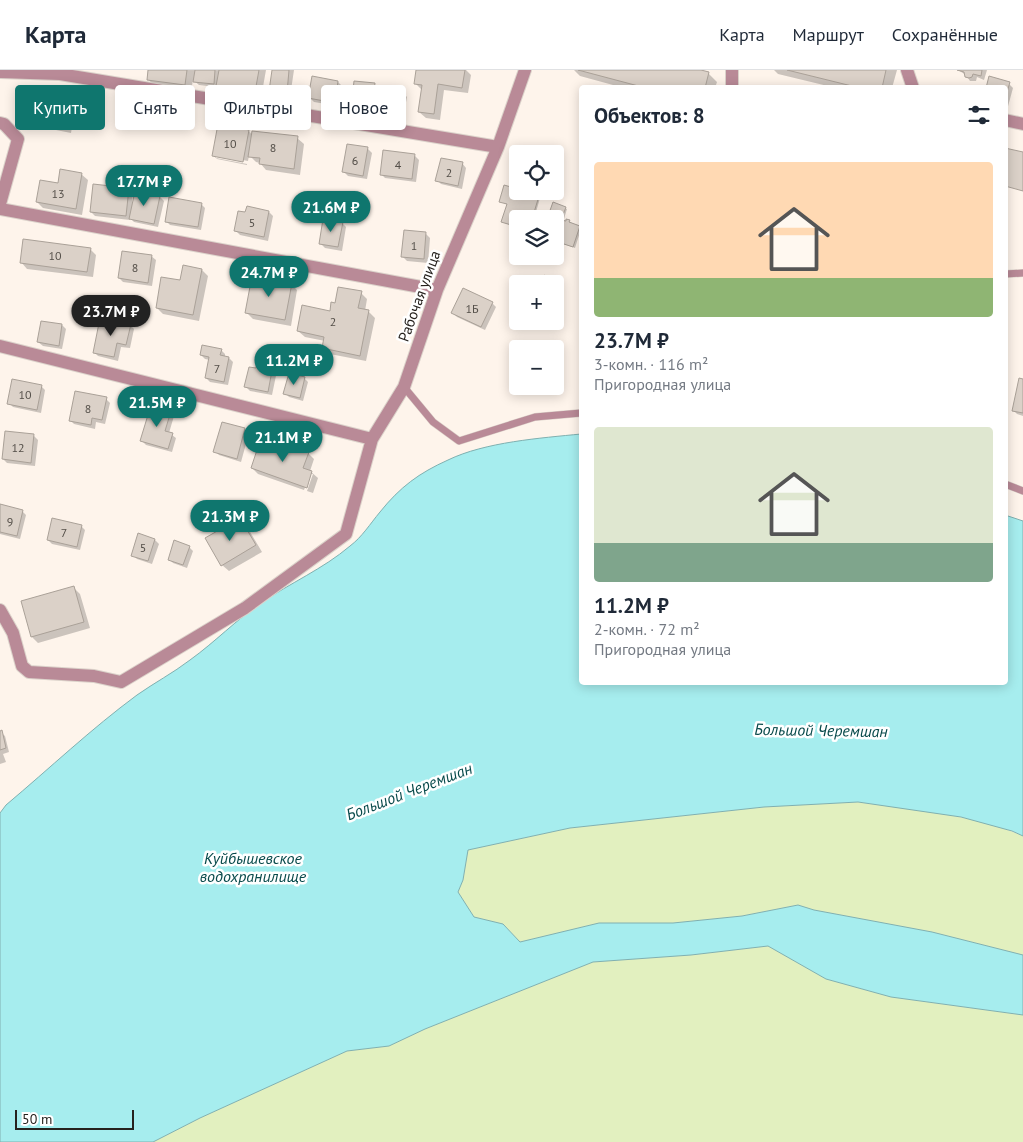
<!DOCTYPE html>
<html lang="ru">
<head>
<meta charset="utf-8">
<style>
  body { margin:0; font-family:"PT Sans",sans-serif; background:#f6f6f7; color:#1f2937; height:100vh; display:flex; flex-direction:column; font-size:19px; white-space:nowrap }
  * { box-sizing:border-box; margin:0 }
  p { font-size:16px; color:#747a83 }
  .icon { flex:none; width:28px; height:28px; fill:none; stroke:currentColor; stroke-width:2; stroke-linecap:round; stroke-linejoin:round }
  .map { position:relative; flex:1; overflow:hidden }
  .side { position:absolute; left:579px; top:15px; width:429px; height:600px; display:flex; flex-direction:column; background:#fff; border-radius:5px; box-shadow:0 2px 12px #0003 }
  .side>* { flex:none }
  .banner { position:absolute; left:15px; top:15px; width:475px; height:45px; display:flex; gap:10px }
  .controls { position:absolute; left:509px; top:75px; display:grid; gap:10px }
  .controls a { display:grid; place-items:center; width:55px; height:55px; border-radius:5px; background:#fff; box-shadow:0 2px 12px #0003; font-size:25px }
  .scale { position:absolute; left:15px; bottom:12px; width:119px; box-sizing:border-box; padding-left:5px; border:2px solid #26221e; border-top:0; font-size:14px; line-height:18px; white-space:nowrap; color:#26221e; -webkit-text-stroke:4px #fff; paint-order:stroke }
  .price { position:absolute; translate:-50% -42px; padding:0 11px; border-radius:18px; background:#0f766e; color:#fff; font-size:16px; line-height:32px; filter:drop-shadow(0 1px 2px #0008) }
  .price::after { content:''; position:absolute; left:50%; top:30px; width:15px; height:11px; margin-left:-8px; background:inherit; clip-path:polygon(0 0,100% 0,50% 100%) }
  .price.current { background:#222; color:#fff }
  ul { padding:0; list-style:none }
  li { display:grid; align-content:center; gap:10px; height:265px; padding:0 15px }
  li span { display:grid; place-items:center; height:155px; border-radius:5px; color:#555 }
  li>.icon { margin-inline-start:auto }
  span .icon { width:90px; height:90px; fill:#fffc; stroke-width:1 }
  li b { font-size:21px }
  h2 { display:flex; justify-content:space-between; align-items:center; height:60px; padding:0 15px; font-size:21px }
  .pill { padding:0 18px; border-radius:5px; background:#fff; box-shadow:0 2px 12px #0003; font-size:18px; line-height:45px }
  .pill.current { background:#0f766e; color:#fff }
  header { display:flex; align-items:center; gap:30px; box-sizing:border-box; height:70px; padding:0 25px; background:#fff; border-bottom:1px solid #e0e1e3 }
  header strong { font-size:24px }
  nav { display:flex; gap:28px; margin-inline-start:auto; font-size:18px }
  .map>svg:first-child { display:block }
</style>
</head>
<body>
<header>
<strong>Карта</strong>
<nav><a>Карта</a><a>Маршрут</a><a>Сохранённые</a></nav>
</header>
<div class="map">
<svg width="1023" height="1072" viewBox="0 0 1023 1072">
  <rect width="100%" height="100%" fill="#fef4eb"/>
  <path fill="#e2f0bf" d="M858,732c55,8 114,12 165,34v119l-91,-23 -118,-22 -16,-5 -56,11 -69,7h-74l-79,19 -17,-18 -29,-7 -16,-25 5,-12 5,-30 102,-22 194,-21z
    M768,876l58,33 65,18 132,18v127h-870l47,-24 147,-67 42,-5 36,-17 168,-67 98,-7z"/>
  <path fill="#a6edee" stroke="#80b0b0" d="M581,364v248h424v-167l18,6v315l-11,-5 -51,-14 -103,-15 -94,5 -194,21 -102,22 -5,30 -5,12 16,25 29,7 17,18 79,-19h74l69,-7 56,-11 16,5 118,22 91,23v60l-132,-18 -65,-18 -58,-33 -77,9 -98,7 -168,67 -36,17 -42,5 -147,67 -47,24h-153v-329l6,-8c44,-37 85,-76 131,-110 17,-12 36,-22 53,-35 25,-18 46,-40 71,-57 29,-20 62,-34 89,-57 12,-9 20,-22 30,-34 20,-25 39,-39 68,-52 37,-18 93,-22 133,-26z"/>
  <path fill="#0003" d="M149,0h117l-5,28 -37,-6 -7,-6v1l-18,-2 -6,-5 -2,11 -37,-5 -6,-7z
    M273,0h21l-4,27 -16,-2 -4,-4z
    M417,0h49l5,5 -3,18 -24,-3 -4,30 -14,-2 -7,-6 3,-22 -7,-7z
    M574,0h122l12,3 9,9 -2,6h-91l-44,-12z
    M774,0h123l-5,18h-56l-58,-14z
    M958,0h29l-3,10 -7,-3 -1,4h-6l-4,-6z
    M338,12l4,4 -4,20 -24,-4 -4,-4z
    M1009,14l4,4 -6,22 -2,-1v-21z
    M375,15l4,4 -2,14 26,-10 4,4 -4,21 -21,-4 -6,-5v5l-20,-3 -4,-4z
    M72,29l4,4 -5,30 -20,-4 -4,-4z
    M249,61l3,4 45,3 7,6 -4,31 -34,-5 -6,-7 -4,-1 -7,-7 -1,6 -32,-6v3l31,6v1l-30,-6 -4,-4z
    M368,79l4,4 -5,26 -19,-3 -4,-4z
    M384,81l31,5 4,4 -3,22 -31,-4 -4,-4z
    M462,93l4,5 -4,21 -21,-5 -4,-4z
    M81,104l7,6 -6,35 -39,-7 -6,-6 22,-18z
    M129,119l4,4 -1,9 28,-5 4,4 -6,26 -24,-5 -4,-4v2l-35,-4 -4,-4z
    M518,121l22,7 -6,21h-16v9l-15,-6 5,-17 -8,-4z
    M201,134l4,4 -4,22 -31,-5 -4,-4z
    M565,138l2,1 -4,13 6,-1 12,8 -6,19 -20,-7v-22z
    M269,142l4,4 -5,25 -28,-6 -4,-4z
    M342,153l4,4 -4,24 -17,-3 -4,-4z
    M426,164l4,4 -2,25 -21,-2 -4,-4z
    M90,179l6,6 -3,22 -66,-8 -6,-7z
    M151,186l5,4 -4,26 -29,-4 -4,-4z
    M202,200l6,6 -9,45 -36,-7 -6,-6 24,-26z
    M291,214l6,6 -6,36 -38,-7 -7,-7z
    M555,221l4,5 -4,3z
    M361,223l6,6 -2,12h3l7,7 -9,43 -36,-7 -7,-6 2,-7 -20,-4 -7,-6z
    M492,233l4,4 -11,23 -28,-13 -4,-4z
    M42,252l20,3 4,4 -4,20 -19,-3 -5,-4z
    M130,255l4,4 -4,19 -9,-1 -3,14 -20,-5 -4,-4z
    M221,280l4,4v3l4,1 4,4 -5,23 -18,-3 -4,-4 4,-18 -5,-1 -4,-4z
    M274,292l4,4 -6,29 -22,-4 -4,-4 11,-17z
    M304,308l4,4 -5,19 -14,-4 -4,-4z
    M1023,310v36l-6,-2 -4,-4z
    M41,316l4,4 -4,23 -28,-6 -4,-4z
    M106,329l4,4 -5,21 -9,-2 -1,7 -21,-5 -4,-4z
    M170,342l4,4 -5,17 7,5 -4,14 -26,-7 -4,-4z
    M223,353l22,6 4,4 -8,29 -22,-7 -4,-4z
    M34,366l4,4 -3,26 -28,-3 -4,-4z
    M272,380l36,3 6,6 -4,12 8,7 -5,15 -6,-2 6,-17h-3l-6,16 -46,-16 -6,-6z
    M0,439l22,2 4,4 -6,24 -20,-5z
    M240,449l6,6 16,27 -33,19 -7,-6z
    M81,456l4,4 -5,20 -28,-6 -4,-4z
    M155,470l4,4 -7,20 -15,-5 -4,-4z
    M189,477l4,4 -6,17 -14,-5 -4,-4z
    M74,518l6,6 10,34 -52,15 -6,-6z
    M0,662l5,4 4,16 -6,2 3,8 -6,2z"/>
  <path fill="#dbd1c8" stroke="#aaa198" d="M148,0h39l-2,15 -38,-5z
    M195,0h20l-1,14 -21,-2z
    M219,0h40l-4,22 -39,-6z
    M272,0h17l-2,23 -18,-2z
    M416,0h49l-3,18 -24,-4 -4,30 -16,-2 4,-27 -8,-1z
    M578,0h123l8,2 -4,16h-59z
    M787,0h99l-4,18h-22z
    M957,0h25l-1,6 -8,-2 -1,3 -3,1 -4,-1 -1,-5z
    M312,6l26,5 -3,22 -27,-5z
    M989,6l21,6 -5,17v-11h-19z
    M354,11l21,2 -3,27 -21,-2z
    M381,18l23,4 -5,23 -23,-5z
    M51,24l21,4 -5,31 -21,-3z
    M218,54l31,6 -6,32 -31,-6z
    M252,61l46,5 -4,33 -35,-5 1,-6 -12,-1z
    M347,74l21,3 -5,29 -21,-4z
    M1005,78l18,4v39l-18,-5z
    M383,80l32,4 -3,25 -32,-4z
    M441,88l22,4 -5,24 -23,-5z
    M60,99l22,4 -6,36 -40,-7 4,-22 18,3z
    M93,114l36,4 -3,28 -36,-4z
    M504,115l14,4v2h7l14,5 -7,23h-14v8l-17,-5 6,-18 -8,-2z
    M135,121l25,5 -6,28 -25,-5z
    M169,127l33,6 -4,24 -33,-5z
    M553,132l13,5 -5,13 5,1v-2l4,1 -1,2 11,4 -7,21 -18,-6v-22h-8z
    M247,136l22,5 -5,26 -30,-6 4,-20 7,1z
    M323,149l20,3 -5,25 -19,-3z
    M404,160l22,2 -2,27 -23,-2z
    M23,169l68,9 -4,24 -67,-9z
    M122,181l30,4 -4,28 -30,-5z
    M183,195l19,4 -9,46 -37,-7 5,-31 19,3z
    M545,205l5,9h-18z
    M252,206l40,7 -7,37 -40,-7z
    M338,217l24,4 -4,17 11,2 -9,46 -38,-8 2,-11 -27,-6 5,-26 28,6 1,-9 4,1z
    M463,218l30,14 -12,25 -30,-14z
    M100,248l31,6 -5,21 -9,-2 -3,14 -21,-4z
    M41,251l21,3 -3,22 -22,-4z
    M202,275l20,4 -2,6 9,2 -5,25 -19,-4 4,-21 -9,-2z
    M258,287l16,3 -6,32 -24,-5 5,-20 7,1z
    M289,303l16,4 -5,21 -17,-4z
    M1019,308l4,1v34l-11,-2z
    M12,309l30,6 -5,25 -30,-6z
    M75,321l32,6 -5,23 -10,-2 -1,7 -22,-4z
    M151,335l20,6 -6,20 8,2 -5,16 -28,-8z
    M222,352l23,6 -8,31 -24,-7z
    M5,361l29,3 -3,29 -29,-4z
    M274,370l35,12 -6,16 9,3 -5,17 -56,-20 8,-24 12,4z
    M0,434l23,6 -6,26 -17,-4z
    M52,448l30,7 -5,22 -30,-7z
    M240,448l16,27 -35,21 -16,-28z
    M138,463l17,6 -7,22 -17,-5z
    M174,470l16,6 -7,19 -15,-5z
    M74,516l10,36 -53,15 -10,-36z
    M2,660l4,18 -6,2v-19z"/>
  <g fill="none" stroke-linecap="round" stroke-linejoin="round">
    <defs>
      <path id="service" d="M1005,204l18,-1
        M404,317l29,35 26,19 76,-24 46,-4
        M1005,414l18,7"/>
      <path id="minor" d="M732,0v18
        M907,0l6,18
        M0,2l60,2 438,73
        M1005,50l18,4
        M0,53l4,1 14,15 -18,65
        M0,139l437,81
        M0,276l372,93
        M0,540l13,23 9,33 7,6 65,4 27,6 124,-74 101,-74 26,-95 32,-52 33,-97 61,-143 27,-77"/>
    </defs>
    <use href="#service" stroke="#dbd2ca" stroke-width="8"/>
    <use href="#minor" stroke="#dbd2ca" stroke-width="14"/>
    <use href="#service" stroke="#b98a97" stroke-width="7"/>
    <use href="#minor" stroke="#b98a97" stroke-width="12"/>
  </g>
  <g text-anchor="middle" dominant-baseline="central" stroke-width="5" stroke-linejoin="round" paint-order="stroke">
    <g font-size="12" fill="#534e48">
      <text x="230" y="73">10</text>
      <text x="273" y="77">8</text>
      <text x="355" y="90">6</text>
      <text x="398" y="94">4</text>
      <text x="449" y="102">2</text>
      <text x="58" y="123">13</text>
      <text x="252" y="152">5</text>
      <text x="414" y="175">1</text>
      <text x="55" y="185">10</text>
      <text x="135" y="197">8</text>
      <text x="472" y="238">1Б</text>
      <text x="333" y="251">2</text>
      <text x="217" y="298">7</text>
      <text x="25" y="324">10</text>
      <text x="88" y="338">8</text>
      <text x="18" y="377">12</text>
      <text x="10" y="451">9</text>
      <text x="64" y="462">7</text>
      <text x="143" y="477">5</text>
    </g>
    <g font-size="15" fill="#26221e" stroke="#fff">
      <text transform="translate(419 226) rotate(-70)">Рабочая улица</text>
    </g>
    <g font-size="16" font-style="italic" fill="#084a4b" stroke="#fff">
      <text transform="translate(821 660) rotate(1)">Большой Черемшан</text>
      <text transform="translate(409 721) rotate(-21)">Большой Черемшан</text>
      <text x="253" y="788">Куйбышевское<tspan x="253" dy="18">водохранилище</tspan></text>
    </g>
  </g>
</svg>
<div class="controls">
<a><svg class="icon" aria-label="locate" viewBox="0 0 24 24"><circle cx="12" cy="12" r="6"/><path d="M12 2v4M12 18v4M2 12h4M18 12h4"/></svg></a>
<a><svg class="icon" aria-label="layers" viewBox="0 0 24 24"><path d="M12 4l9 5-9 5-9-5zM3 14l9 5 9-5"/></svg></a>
<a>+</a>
<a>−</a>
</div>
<div class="scale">50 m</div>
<b class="price" style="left:144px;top:137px">17.7M ₽</b>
<b class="price" style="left:331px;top:163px">21.6M ₽</b>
<b class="price" style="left:269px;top:228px">24.7M ₽</b>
<b class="price current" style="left:111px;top:267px">23.7M ₽</b>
<b class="price" style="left:294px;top:316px">11.2M ₽</b>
<b class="price" style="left:157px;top:358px">21.5M ₽</b>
<b class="price" style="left:283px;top:393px">21.1M ₽</b>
<b class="price" style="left:230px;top:472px">21.3M ₽</b>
<div class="banner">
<a class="pill current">Купить</a>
<a class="pill">Снять</a>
<a class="pill">Фильтры</a>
<a class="pill">Новое</a>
</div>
<section class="side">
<h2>Объектов: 8<svg class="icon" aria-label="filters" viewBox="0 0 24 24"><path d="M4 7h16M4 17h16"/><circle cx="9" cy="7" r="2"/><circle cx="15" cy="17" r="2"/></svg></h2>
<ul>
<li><span style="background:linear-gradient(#ffd9b3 75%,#8fb573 0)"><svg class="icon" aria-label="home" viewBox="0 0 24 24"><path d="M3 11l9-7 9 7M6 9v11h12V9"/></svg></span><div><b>23.7M ₽</b><p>3-комн. · 116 m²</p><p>Пригородная улица</p></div></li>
<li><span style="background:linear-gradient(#dfe7d0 75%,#7fa58c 0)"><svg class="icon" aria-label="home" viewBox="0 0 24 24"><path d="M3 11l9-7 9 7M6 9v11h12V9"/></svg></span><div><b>11.2M ₽</b><p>2-комн. · 72 m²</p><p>Пригородная улица</p></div></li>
</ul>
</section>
</div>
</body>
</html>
